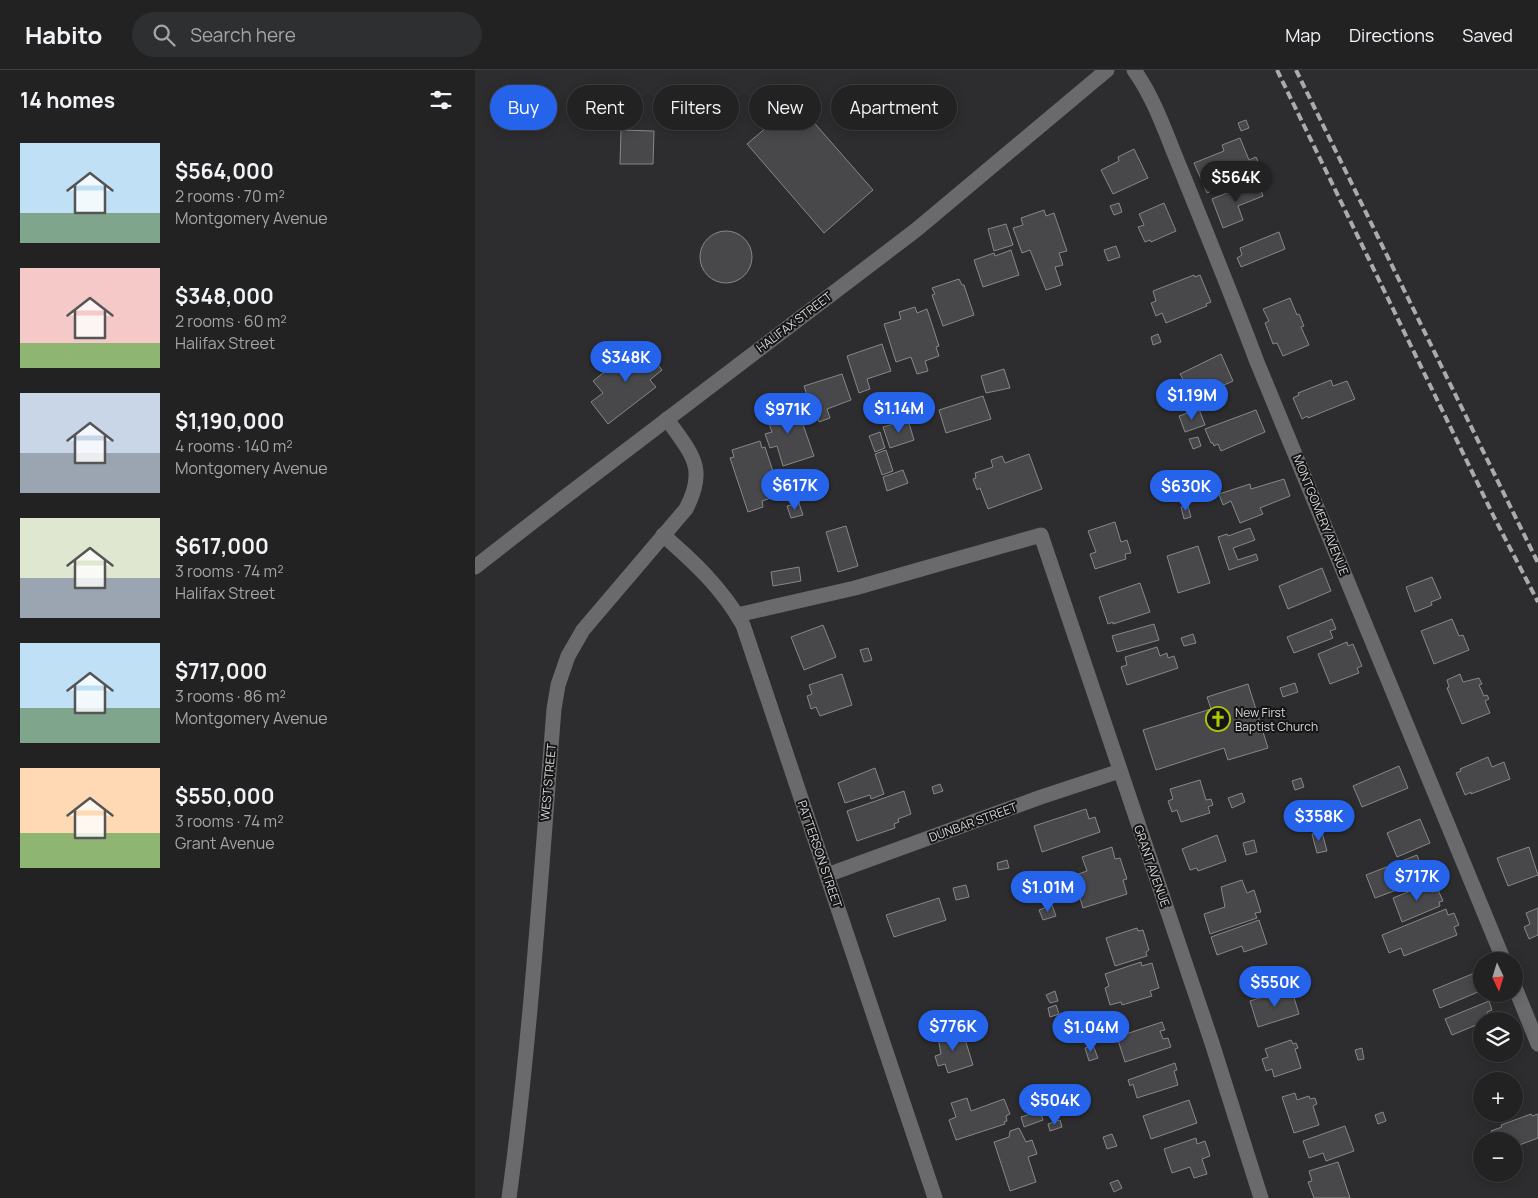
<!DOCTYPE html>
<html lang="en">
<head>
<meta charset="utf-8">
<style>
  body { margin:0; font-family:Manrope,sans-serif; background:#2e2f30; color:#f1f3f6; height:100vh; display:flex; flex-direction:column; font-size:19px; white-space:nowrap }
  * { box-sizing:border-box; margin:0 }
  p { font-size:16px; color:#a2a4a6 }
  .icon { flex:none; width:28px; height:28px; fill:none; stroke:currentColor; stroke-width:2; stroke-linecap:round; stroke-linejoin:round }
  .map { position:relative; flex:1; overflow:hidden }
  .sheet { display:flex; flex-direction:column; background:#222223; width:475px }
  .sheet>* { flex:none }
  .guide { position:absolute; left:15px; top:15px; width:475px; height:45px; display:flex; gap:10px }
  .needle { width:32px; rotate:176deg }
  .buttons { position:absolute; left:998px; top:882px; display:grid; gap:10px }
  .buttons a { display:grid; place-items:center; width:50px; height:50px; border-radius:50%; background:#222223; box-shadow:0 2px 12px #0003,0 0 0 1px #3f3f41; font-size:25px }
  .price { position:absolute; translate:-50% -42px; padding:0 11px; border-radius:18px; background:#2563eb; color:#fff; font-size:16px; line-height:32px; filter:drop-shadow(0 1px 2px #0008) }
  .price::after { content:''; position:absolute; left:50%; top:30px; width:15px; height:11px; margin-left:-8px; background:inherit; clip-path:polygon(0 0,100% 0,50% 100%) }
  .price.active { background:#222; color:#fff }
  ul { padding:0; list-style:none }
  li { display:flex; align-items:center; gap:15px; height:125px; padding:0 20px }
  li span { display:grid; place-items:center; flex:none; width:140px; height:100px; border-radius:0px; color:#555 }
  li>.icon { margin-inline-start:auto }
  span .icon { width:60px; height:60px; fill:#fffc; stroke-width:1 }
  li b { font-size:21px }
  h2 { display:flex; justify-content:space-between; align-items:center; height:60px; padding:0 20px; font-size:21px }
  .pill { padding:0 18px; border-radius:22px; background:#222223; box-shadow:0 2px 12px #0003,0 0 0 1px #3f3f41; font-size:18px; line-height:45px }
  .pill.active { background:#2563eb; color:#fff }
  header { display:flex; align-items:center; gap:30px; box-sizing:border-box; height:70px; padding:0 25px; background:#222223; border-bottom:1px solid #3f3f41 }
  header strong { font-size:24px }
  nav { display:flex; gap:28px; margin-inline-start:auto; font-size:18px }
  .search { width:350px; height:45px; background:#2e2f30; display:flex; align-items:center; gap:12px; box-sizing:border-box; padding:0 18px; border-radius:28px; color:#a2a4a6; font-size:19px }
  main { display:flex; flex:1; min-height:0 }
  .map>svg:first-child { display:block }
</style>
</head>
<body>
<header>
<strong>Habito</strong>
<div class="search"><svg class="icon" aria-label="search" viewBox="0 0 24 24"><circle cx="10" cy="10" r="6"/><path d="M15 15l6 6"/></svg>Search here</div>
<nav><a>Map</a><a>Directions</a><a>Saved</a></nav>
</header>
<main>
<section class="sheet">
<h2>14 homes<svg class="icon" aria-label="filters" viewBox="0 0 24 24"><path d="M4 7h16M4 17h16"/><circle cx="9" cy="7" r="2"/><circle cx="15" cy="17" r="2"/></svg></h2>
<ul>
<li><span style="background:linear-gradient(#bfe0f5 70%,#7fa58c 0)"><svg class="icon" aria-label="home" viewBox="0 0 24 24"><path d="M3 11l9-7 9 7M6 9v11h12V9"/></svg></span><div><b>$564,000</b><p>2 rooms · 70 m²</p><p>Montgomery Avenue</p></div></li>
<li><span style="background:linear-gradient(#f6c9c9 75%,#8fb573 0)"><svg class="icon" aria-label="home" viewBox="0 0 24 24"><path d="M3 11l9-7 9 7M6 9v11h12V9"/></svg></span><div><b>$348,000</b><p>2 rooms · 60 m²</p><p>Halifax Street</p></div></li>
<li><span style="background:linear-gradient(#c9d6e8 60%,#9aa5b1 0)"><svg class="icon" aria-label="home" viewBox="0 0 24 24"><path d="M3 11l9-7 9 7M6 9v11h12V9"/></svg></span><div><b>$1,190,000</b><p>4 rooms · 140 m²</p><p>Montgomery Avenue</p></div></li>
<li><span style="background:linear-gradient(#dfe7d0 60%,#9aa5b1 0)"><svg class="icon" aria-label="home" viewBox="0 0 24 24"><path d="M3 11l9-7 9 7M6 9v11h12V9"/></svg></span><div><b>$617,000</b><p>3 rooms · 74 m²</p><p>Halifax Street</p></div></li>
<li><span style="background:linear-gradient(#bfe0f5 65%,#7fa58c 0)"><svg class="icon" aria-label="home" viewBox="0 0 24 24"><path d="M3 11l9-7 9 7M6 9v11h12V9"/></svg></span><div><b>$717,000</b><p>3 rooms · 86 m²</p><p>Montgomery Avenue</p></div></li>
<li><span style="background:linear-gradient(#ffd9b3 65%,#8fb573 0)"><svg class="icon" aria-label="home" viewBox="0 0 24 24"><path d="M3 11l9-7 9 7M6 9v11h12V9"/></svg></span><div><b>$550,000</b><p>3 rooms · 74 m²</p><p>Grant Avenue</p></div></li>
</ul>
</section>
<div class="map">
<svg width="1063" height="1128" viewBox="0 0 1063 1128">
  <rect width="100%" height="100%" fill="#2d2d2f"/>
  <path fill="#48484a" stroke="#878689" d="M321,32l77,88 -49,43 -77,-89z
    M771,50l3,8 -8,3 -3,-8z
    M146,60l33,1 -1,33h-33z
    M765,68l9,22 7,-3 4,9 -7,3 2,4 -48,20 -13,-30 30,-12 -2,-6z
    M659,79l14,29 -35,16 -12,-24 18,-9 -1,-4z
    M774,109l2,6 7,-3 5,14 -25,10 5,14 -20,8 -11,-29 32,-13 -2,-4z
    M644,133l3,9 -8,3 -4,-9z
    M689,133l12,28 -25,11 -1,-2 -5,2 -7,-15 6,-2 -5,-11z
    M569,140l2,6 8,-3 13,38 -8,2 4,12 -8,2 6,18 -15,5 -16,-40 -8,3 -9,-25 10,-3 -2,-7z
    M531,154l7,21 -19,6 -6,-22z
    M225 187a26 26 0 1 1 52 0a26 26 0 1 1-52 0Z
    M804,162l6,17 -44,18 -4,-9 5,-3 -2,-7z
    M641,176l4,11 -12,4 -4,-11z
    M536,180l8,25 -36,12 -9,-27 20,-7 1,3z
    M719,205l1,2 5,-2 11,27 -5,2 1,2 -41,17 -4,-10 -6,3 -5,-13 5,-2 -3,-10z
    M484,209l3,6h2l10,30 -31,11 -11,-31 3,-1 -3,-6z
    M815,228l7,17 2,-1 5,12 -3,1 8,18 -26,11 -6,-13 -4,1 -8,-21 4,-2 -6,-12z
    M440,237l2,6 10,-4 12,37 -3,1 3,9 -14,5 3,10 -11,3 -6,-17 -15,5 -12,-38 17,-5 -2,-7z
    M683,264l3,8 -8,3 -2,-8z
    M166,273l21,27 -12,10 6,7 -48,37 -17,-22 12,-9 -10,-12z
    M407,274l9,27 -24,8 3,10 -11,4 -12,-37z
    M746,284l12,27 -27,12 2,3 -9,4 -2,-5 -4,2 -13,-23z
    M529,299l6,19 -24,5 -5,-17z
    M367,304l9,26 -24,9 3,9 -11,4 -3,-9h-3l-9,-27z
    M856,310l2,6 14,-5 8,18 -47,19 -1,-2 -5,3 -9,-21 6,-3 -1,-2z
    M508,326l8,23 -45,14 -7,-23z
    M320,332l19,54 -31,10 -6,-20 -7,2 -5,-14 7,-2 -7,-19z
    M724,339l6,16 -20,7 -6,-16z
    M781,340l9,22 -44,19 -3,-7 -4,2 -1,-3h-2l-6,-14z
    M433,350l6,20 -24,8 -7,-21z
    M405,362l5,16 -10,4 -6,-16z
    M723,367l3,9 -8,3 -4,-10z
    M285,371l2,7 3,-1 14,43 -3,1 1,5 -15,5 1,6 -15,5 -18,-54 4,-1 -2,-7z
    M411,380l7,21 -11,4 -7,-21z
    M554,384l13,35 -54,20 -8,-21 -3,2 -4,-11 3,-1 -1,-5 18,-6 -2,-7 11,-4 3,7z
    M428,400l5,13 -21,8 -4,-14z
    M809,409l6,17 -30,12 3,6 -23,9 -9,-22 -8,4 -4,-11 31,-10 1,5z
    M324,433l4,12 -12,3 -4,-12z
    M713,436l3,11 -7,2 -3,-12z
    M640,452l6,20 6,-2 4,13 -6,1 1,5 -31,10 -5,-15 6,-2 -8,-21z
    M371,456l12,40 -20,6 -12,-40z
    M775,458l5,12 -22,8 5,12 18,-6 2,6 -29,10 -11,-33 9,-3 1,2z
    M723,476l12,37 -32,10 -11,-37z
    M324,497l2,14 -28,5 -2,-14z
    M847,498l9,23 -43,18 -9,-23z
    M957,507l9,21 -10,4 1,3 -17,7 -9,-25z
    M665,513l10,29 -37,12v-2l-5,2 -9,-27z
    M857,549l4,10 -6,2 3,7 -39,15 -7,-16z
    M977,549l7,17 4,-1 6,15 -35,14 -13,-33z
    M679,554l5,16 -42,12 -5,-16z
    M348,555l13,32 -32,13 -13,-33z
    M718,564l3,9 -12,3 -3,-8z
    M872,572l1,4 5,-2 9,22 -5,2 2,5 -29,11 -12,-30z
    M682,577l3,9 7,-3 1,5 6,-2 4,12 -51,17 -6,-18 6,-2 -2,-8z
    M393,578l4,12 -8,2 -4,-12z
    M367,604l10,31 -32,11 -4,-9 -5,2 -4,-13 5,-2 -3,-9z
    M985,604l3,8 16,-4 3,6 -3,1 5,11 3,-1 2,4 -4,2 5,12 -28,11 -15,-36 2,-1 -2,-7z
    M820,613l3,9 -15,5 -3,-9z
    M773,614l20,64 -40,12 -4,-12 -68,22 -13,-40 68,-21 -4,-12z
    M1013,687l4,10 12,-5 6,17 -39,15v-2l-6,3 -9,-22 5,-2 -1,-2z
    M924,696l9,22 -46,19 -9,-21z
    M400,698l9,26 -13,5 -1,-4 -25,8 -7,-20z
    M826,708l3,9 -9,3 -3,-9z
    M725,710l6,20 5,-1 2,6 -5,2 2,6 -29,9 -4,-12 -5,2 -4,-11 5,-2 -3,-10z
    M465,714l3,7 -9,3 -2,-7z
    M429,721l7,23 -13,5 1,3 -5,2 1,4 -38,13 -10,-30z
    M767,723l3,9 -13,6 -4,-10z
    M611,739l3,10 6,-2 5,15 -58,20 -8,-26z
    M945,749l10,24 -33,14 -10,-24z
    M847,762l5,19 -10,2 -5,-19z
    M742,765l9,26 -28,10 -1,-3 -7,2 -8,-21z
    M779,770l3,12 -11,3 -3,-12z
    M637,777l3,12 5,-1 7,21 -4,1 4,14 -44,14 -10,-32 14,-5 -5,-14z
    M1054,777l9,28 -30,11 -11,-28z
    M942,785l9,24 -51,19 -9,-23z
    M532,790l2,8 -11,2 -1,-7z
    M767,810l5,13 7,-3 7,22 -6,1 2,5 -47,16 -6,-20 21,-7 -4,-20z
    M953,814l4,8 6,-2 5,11 -4,1 1,4 -38,16 -9,-24z
    M491,815l3,12 -13,3 -3,-12z
    M464,828l7,22 -52,17 -8,-22z
    M577,835l4,11 -13,4 -4,-10z
    M1063,838v27l-9,4 -5,-12 6,-3 -4,-11z
    M971,839l2,6 6,-2 5,12 -5,2 3,8 -53,21 -3,-8 -12,5 -7,-18z
    M784,850l8,24 -23,8 -2,-6 -25,9 -6,-18z
    M662,858l1,3 5,-1 6,20 -3,2 1,4 -32,10 -9,-28z
    M666,892l1,4 10,-3 7,25 -9,3 2,5 -30,9 -1,-3 -11,3 -5,-17 4,-2 -4,-12z
    M1002,902l4,10 -6,2 3,8 -38,16 -7,-18z
    M816,918l8,26 -41,13 -8,-26z
    M580,921l3,10 -8,2 -4,-8z
    M1014,931l3,9 -5,2 3,8 -9,1v2l-29,12 -7,-16z
    M581,935l3,9 -9,3 -2,-9z
    M687,952l3,8 -5,1 3,8 5,-1 3,9 -46,15 -8,-25z
    M475,958l4,11 10,-3 9,29 -25,8 -3,-9 -7,2 -3,-10 6,-2 -4,-22z
    M816,970l2,4 3,-1 2,5 -3,1 6,19 -27,9 -2,-8 -6,2 -4,-12 6,-2 -3,-8z
    M618,975l5,13 -9,3 -4,-13z
    M887,978l2,11 -6,1 -3,-10z
    M700,993l2,7 -3,1 4,14 -41,13 -4,-14 -3,2 -2,-6z
    M820,1023l2,7 12,-4 1,3 5,-1 2,6 -4,2 6,19 -25,8 -12,-36z
    M492,1028l4,13 33,-12 6,15 -4,2 1,5 -3,1 1,2 -49,16 -7,-20 7,-3 -5,-14z
    M714,1030l8,23 -46,16 -8,-23z
    M565,1041l3,9 -19,7 -3,-10z
    M908,1042l3,9 -8,3 -3,-9z
    M1056,1044l1,2 6,-2v24l-24,9v-6h-20l-3,-10 11,-4 -1,-2z
    M585,1050l2,7 -12,4 -2,-7z
    M870,1056l9,25 -28,10 -3,-8 -14,5 -6,-17z
    M544,1058l7,14 6,-2 5,14 -9,3 8,25 -26,9 -16,-49 15,-5 1,-6z
    M637,1064l5,12 -10,3 -4,-12z
    M721,1068l1,6 8,-3 5,15 -8,3 5,15 -13,4 -4,-11 -18,6 -8,-24z
    M863,1092l12,36h-36l-6,-16 4,-1 -3,-10z
    M643,1110l4,8 -8,4 -4,-9z"/>
  <g fill="none" stroke-linecap="round" stroke-linejoin="round">
    <path stroke="#6a6a6d" stroke-width="15" d="M659,0c21,29 33,67 47,100 26,64 52,128 76,192l247,599
      M188,465c31,27 59,53 80,90l192,573
      M262,545l118,-27 186,-53 170,505 50,158
      M352,805l214,-78 79,-26
      M1039,915l24,59"/>
    <path stroke="#6a6a6d" stroke-width="15" d="M34,1128c22,-162 32,-326 45,-489l4,-24 10,-29 15,-26 103,-121c22,-42 5,-55 -19,-90"/>
    <path stroke="#6a6a6d" stroke-width="15" d="M0,497l90,-70 351,-267 191,-160"/>
    <path stroke="#abaaac" stroke-width="4" stroke-dasharray="8 4" stroke-linecap="butt" d="M802,0l218,449 43,83
      M821,0l242,493"/>
  </g>
  <defs>
    <symbol id="church-ring" viewBox="-11 -11 22 22"><circle r="9.5" fill="#161516" stroke="#afc507" stroke-width="1.5"/><path d="M-1.2-6h2.4v3.5h3.3v2.4h-3.3V6h-2.4V-.1h-3.3v-2.4h3.3Z" fill="#afc507"/></symbol>
  </defs>
  <g fill-rule="evenodd">
    <use href="#church-ring" x="729" y="635" width="28" height="28"/>
  </g>
  <g text-anchor="middle" dominant-baseline="central" stroke-width="4" stroke-linejoin="round" paint-order="stroke">
    <g font-size="12" fill="#d6d5d7" stroke="#161516">
      <text transform="translate(319 252) rotate(-37)">HALIFAX STREET</text>
      <text transform="translate(846 445) rotate(68)">MONTGOMERY AVENUE</text>
      <text transform="translate(73 712) rotate(-85)">WEST STREET</text>
      <text transform="translate(498 752) rotate(-20)">DUNBAR STREET</text>
      <text transform="translate(345 784) rotate(71)">PATTERSON STREET</text>
      <text transform="translate(677 796) rotate(71)">GRANT AVENUE</text>
    </g>
    <g font-size="12" fill="#d6d5d7" stroke="#161516" text-anchor="start">
      <text x="760" y="642">New First<tspan x="760" dy="14">Baptist Church</tspan></text>
    </g>
  </g>
</svg>
<div class="buttons">
<a><svg class="needle" viewBox="-14 -14 28 28"><path d="M0-13l5 13h-10z" fill="#e53935"/><path d="M0 13l5-13h-10z" fill="#a2a4a6"/></svg></a>
<a><svg class="icon" aria-label="layers" viewBox="0 0 24 24"><path d="M12 4l9 5-9 5-9-5zM3 14l9 5 9-5"/></svg></a>
<a>+</a>
<a>−</a>
</div>
<b class="price active" style="left:761px;top:133px">$564K</b>
<b class="price" style="left:151px;top:313px">$348K</b>
<b class="price" style="left:717px;top:351px">$1.19M</b>
<b class="price" style="left:424px;top:364px">$1.14M</b>
<b class="price" style="left:313px;top:365px">$971K</b>
<b class="price" style="left:320px;top:441px">$617K</b>
<b class="price" style="left:711px;top:442px">$630K</b>
<b class="price" style="left:844px;top:772px">$358K</b>
<b class="price" style="left:942px;top:832px">$717K</b>
<b class="price" style="left:573px;top:843px">$1.01M</b>
<b class="price" style="left:800px;top:938px">$550K</b>
<b class="price" style="left:478px;top:982px">$776K</b>
<b class="price" style="left:616px;top:983px">$1.04M</b>
<b class="price" style="left:580px;top:1056px">$504K</b>
<div class="guide">
<a class="pill active">Buy</a>
<a class="pill">Rent</a>
<a class="pill">Filters</a>
<a class="pill">New</a>
<a class="pill">Apartment</a>
</div>
</div>
</main>
</body>
</html>
